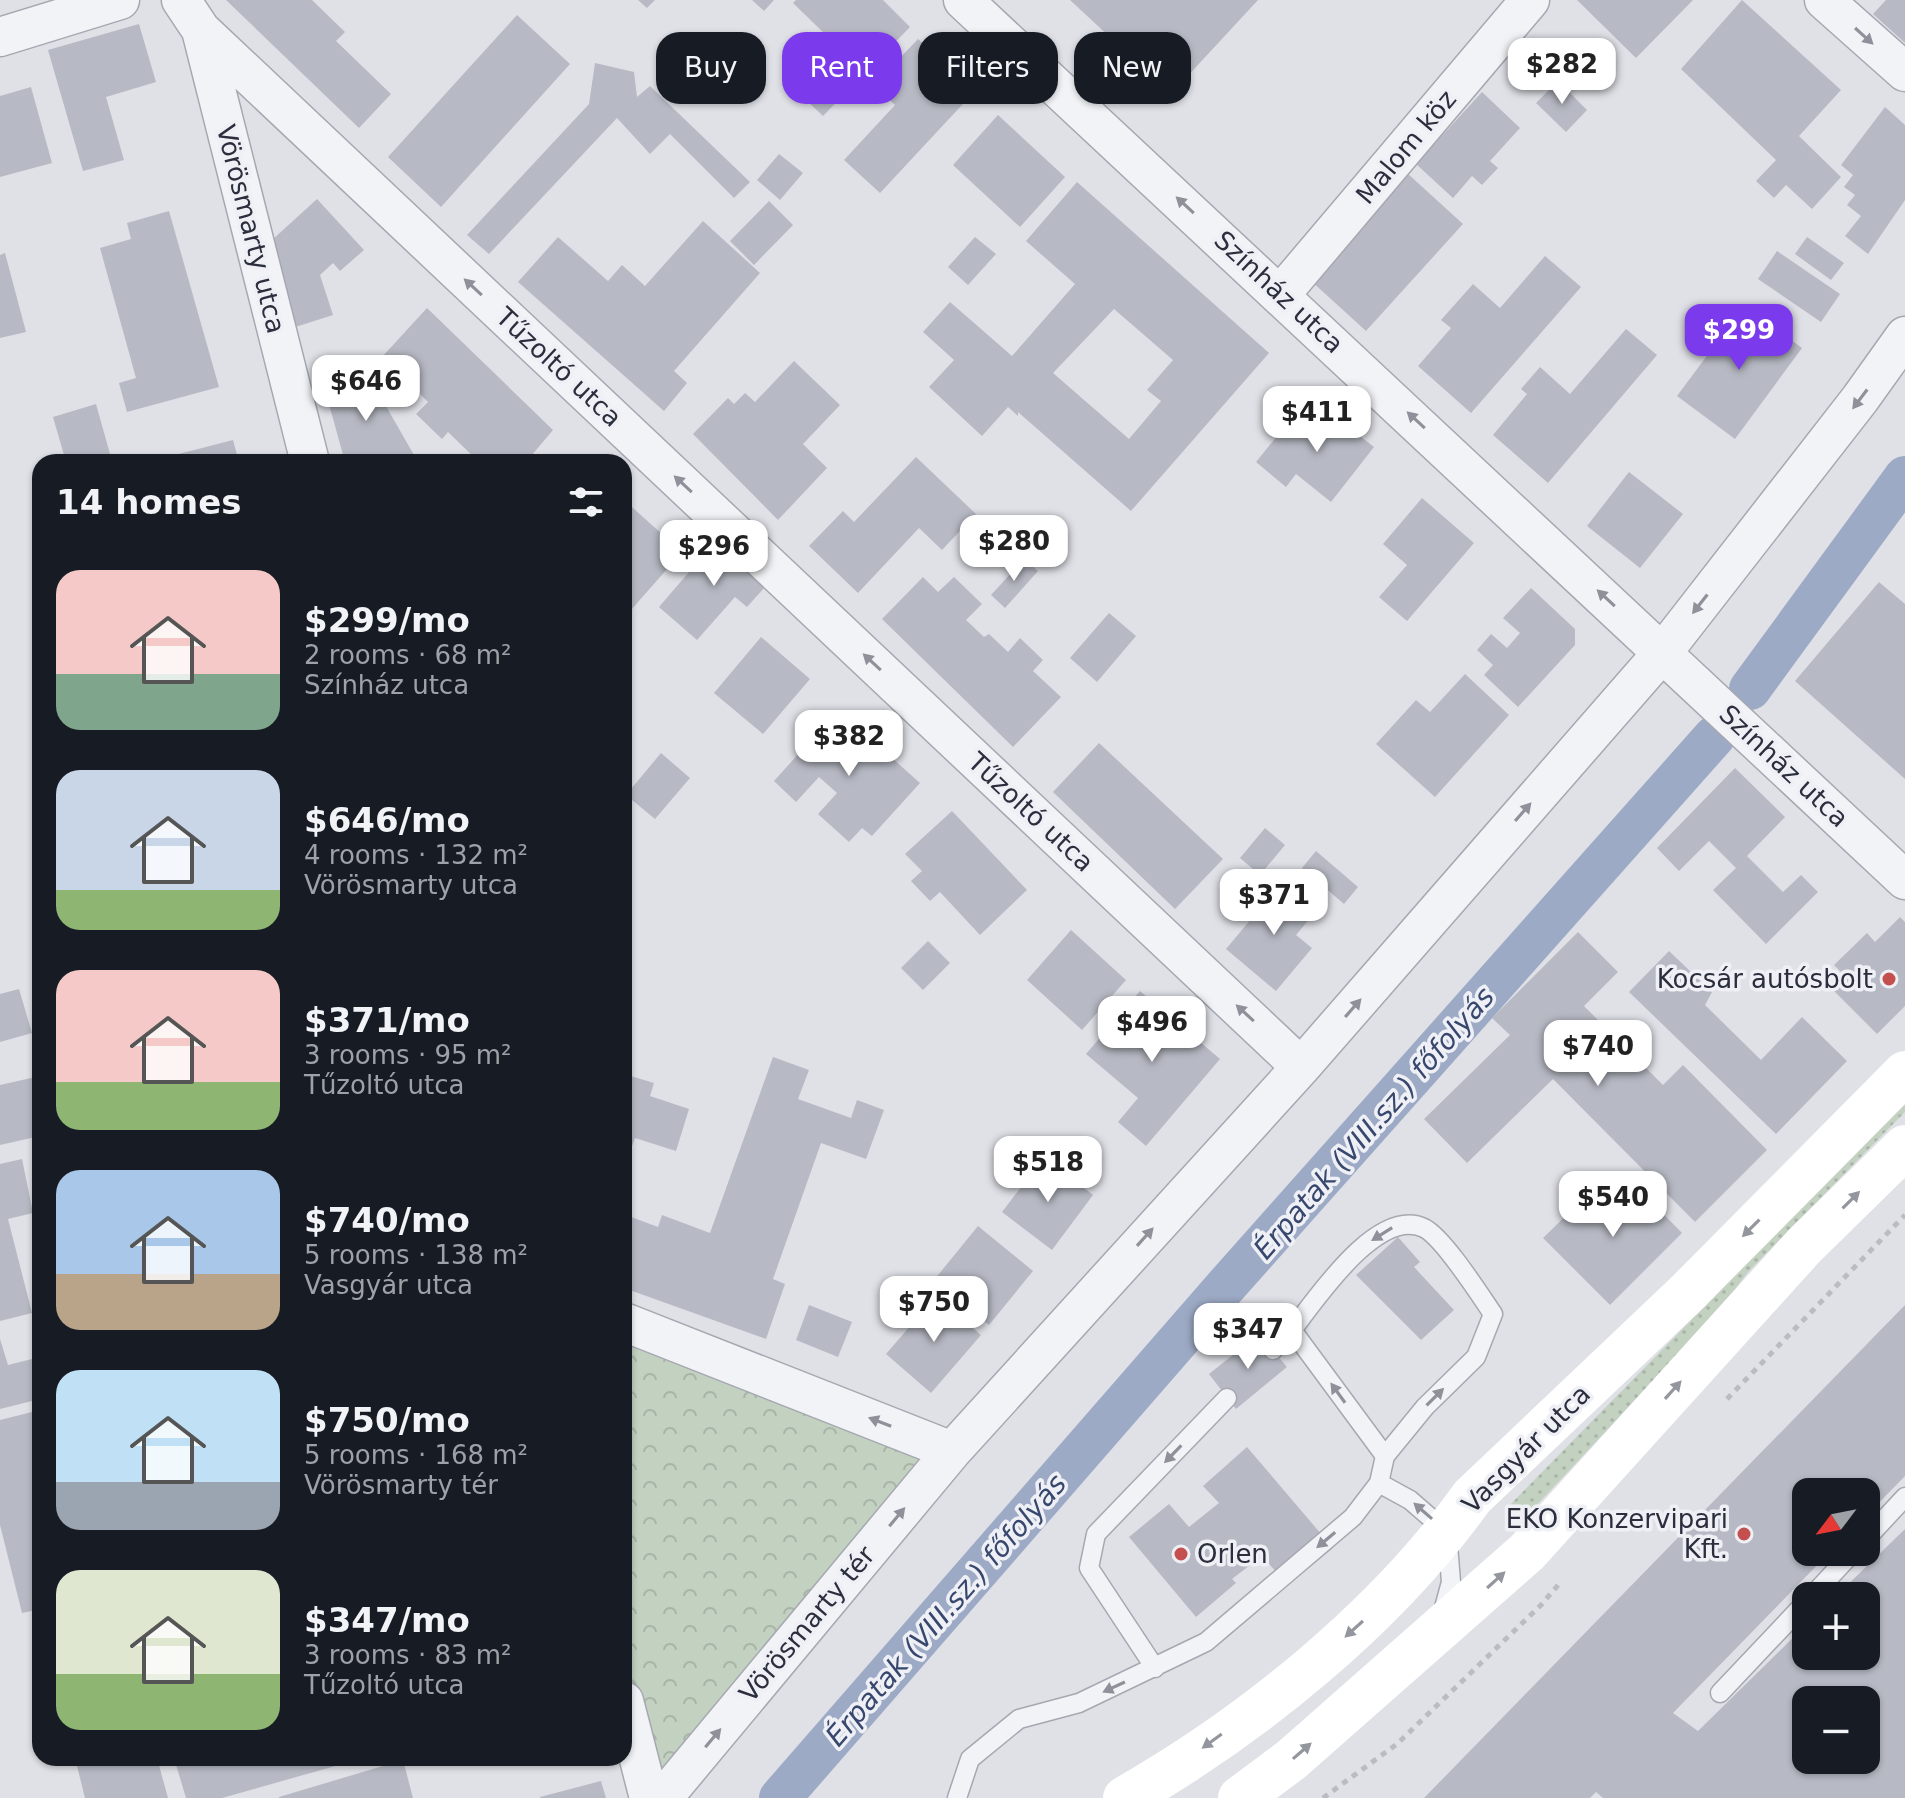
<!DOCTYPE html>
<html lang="en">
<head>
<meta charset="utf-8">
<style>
  body { margin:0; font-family:"DejaVu Sans",sans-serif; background:#242831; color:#f1f3f6; height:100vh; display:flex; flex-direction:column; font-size:30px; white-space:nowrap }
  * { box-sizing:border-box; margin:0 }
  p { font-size:26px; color:#9ea1a6 }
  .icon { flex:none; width:44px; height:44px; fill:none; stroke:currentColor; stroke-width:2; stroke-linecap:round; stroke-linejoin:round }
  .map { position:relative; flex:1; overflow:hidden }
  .details { position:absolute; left:32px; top:454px; width:600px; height:1312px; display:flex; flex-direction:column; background:#171b24; border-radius:24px; box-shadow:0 2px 6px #0004 }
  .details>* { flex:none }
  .guide { position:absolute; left:656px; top:32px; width:760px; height:72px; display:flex; gap:16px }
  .needle { width:52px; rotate:238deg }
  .controls { position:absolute; left:1792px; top:1478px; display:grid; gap:16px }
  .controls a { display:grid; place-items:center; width:88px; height:88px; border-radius:16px; background:#171b24; box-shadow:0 2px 6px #0004; font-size:40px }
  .price { position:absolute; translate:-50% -68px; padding:0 18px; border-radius:16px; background:#fff; color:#222; font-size:26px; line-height:52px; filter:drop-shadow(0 2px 4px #0008) }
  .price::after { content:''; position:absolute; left:50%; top:48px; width:24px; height:18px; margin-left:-12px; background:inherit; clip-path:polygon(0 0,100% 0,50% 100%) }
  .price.active { background:#7c3aed; color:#fff }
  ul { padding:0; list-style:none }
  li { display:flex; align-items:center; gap:24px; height:200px; padding:0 24px }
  li span { display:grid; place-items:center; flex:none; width:224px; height:160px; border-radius:24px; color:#555 }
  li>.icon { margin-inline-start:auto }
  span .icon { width:96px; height:96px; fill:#fffc; stroke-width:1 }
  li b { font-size:34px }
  h2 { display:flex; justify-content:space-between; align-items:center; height:96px; padding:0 24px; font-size:34px }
  .pill { padding:0 28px; border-radius:24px; background:#171b24; box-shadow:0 2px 6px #0004; font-size:28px; line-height:72px }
  .pill.active { background:#7c3aed; color:#fff }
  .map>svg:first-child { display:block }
</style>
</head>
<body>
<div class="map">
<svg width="1905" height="1798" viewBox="0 0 1905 1798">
  <defs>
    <pattern id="grass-dots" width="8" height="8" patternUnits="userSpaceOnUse" patternTransform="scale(2)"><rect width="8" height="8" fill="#c3d1c1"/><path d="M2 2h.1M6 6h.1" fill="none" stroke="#a8b4a7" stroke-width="1.8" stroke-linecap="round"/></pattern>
    <pattern id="forest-crowns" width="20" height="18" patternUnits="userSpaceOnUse" patternTransform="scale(2)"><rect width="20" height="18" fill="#c3d1c1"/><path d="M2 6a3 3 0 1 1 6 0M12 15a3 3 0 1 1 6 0" fill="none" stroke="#a8b4a7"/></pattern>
  </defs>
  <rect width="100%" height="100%" fill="#e0e1e7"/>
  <path fill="url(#grass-dots)" d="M1905,1102v10l-157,160 -27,36 -202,216 -14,-14z"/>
  <path fill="url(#forest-crowns)" d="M624,1322l328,129 -289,347 -39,-97z"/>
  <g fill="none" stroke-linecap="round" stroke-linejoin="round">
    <path stroke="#9daac5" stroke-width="42" d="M1750,689l155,-212
      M780,1798l445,-511 489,-550"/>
  </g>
  <path fill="#b7bac4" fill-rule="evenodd" d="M226,0h86l33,32 -9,9 55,53 -32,34z
    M638,0h17l-8,8z
    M752,0h22l-10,11z
    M796,0h87l27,27 -87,89 -38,-36 43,-43 -35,-34z
    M1070,0h188l-87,94z
    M1577,0h116l-57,58z
    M1742,0l99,90 -42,46 42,41 -29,32 -26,-24 -12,13 -18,-17 20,-21 -95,-91z
    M1886,0h19v43l-32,-29z
    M517,15l53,49 -129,143 -53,-50z
    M139,24l17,58 -50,15 18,63 -41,11 -35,-121z
    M918,39l57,52 -95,102 -36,-33 51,-55 -21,-20z
    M595,63l39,9 3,25 13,-11 100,96 -16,16 -64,-64 -20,20 -33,-36 -128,136 -22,-19 122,-131z
    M1558,81l29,29 -21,22 -30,-29z
    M31,87l21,76 -52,14v-81z
    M1482,92l38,36 -30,33 8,7 -16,17 -10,-9 -19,22 -37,-34z
    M1885,107l20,18v75l-37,54 -23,-18 16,-20 -14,-11 8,-10 -11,-8 9,-12 -12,-10z
    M998,115l67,62 -45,50 -67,-62z
    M779,154l24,19 -23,27 -23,-20z
    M1407,173l56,51 -97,107 -56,-51z
    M1077,182l192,171 -138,158 -113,-99v4l-10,-9 -26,29 -53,-49 25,-27 -31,-28 27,-30 62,54 63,-72 -49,-43zM1114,309l59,51 -26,30 14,11 -32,38 -76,-66z
    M317,199l47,51 -24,21 -7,-8 -13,12 13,40 -47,15 -26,-79z
    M769,201l24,24 -39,40 -24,-24z
    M169,211l50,176 -92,25 -8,-29 17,-5 -36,-130 31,-9 -4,-16z
    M703,221l57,52 -86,98 13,12 -23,28 -146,-129 40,-45 50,44 14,-16 23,21z
    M975,237l21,17 -28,31 -20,-18z
    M1807,237l37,26 -13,17 -36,-26z
    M1777,251l63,43 -19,28 -63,-43z
    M5,253l21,79 -26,6v-83z
    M1545,256l36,31 -110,126 -53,-47 33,-38 -10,-8 32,-36 27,24z
    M1744,306l58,42 -67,91 -58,-43z
    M427,308l126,122 -27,32h-47l-31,-30 -6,7 -26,-25 12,-12 -46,-45z
    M1626,329l31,26 -109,128 -55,-48 34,-41 -6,-5 19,-22 30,27z
    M794,361l46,44 -37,39 24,24 -49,52 -85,-86 35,-36 6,6 11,-11 10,9z
    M367,373l51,89h-73l-21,-76z
    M1318,403l56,44 -43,55 -35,-28 -10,13 -30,-25 26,-32 9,8z
    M96,404l16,57 -46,1 -13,-45z
    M233,440l6,22h-75l-1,-4z
    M916,457l60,57 -34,36 -23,-22 -61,65 -49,-47 34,-35 11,11z
    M1629,472l54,42 -43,54 -53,-42z
    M1422,498l52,45 -67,78 -28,-24 28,-32 -24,-21z
    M624,500l58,52 -58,66z
    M720,536l51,44 -24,27 -12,-10 -38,43 -38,-33z
    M1024,559l14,12 -33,37 -14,-13z
    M923,577l15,15 16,-15 28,27 -16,16 18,17 5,-3 19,18 12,-14 23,22 -10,11 28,26 -48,50 -131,-128z
    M1879,582l26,22v175l-110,-98z
    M1531,588l44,41v16l-57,62 -34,-32 9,-10 -16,-15 14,-16 16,14 13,-15 -17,-15z
    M1109,613l27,23 -39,46 -27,-24z
    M761,637l49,42 -47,55 -49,-41z
    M1465,674l44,41 -74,82 -59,-53 40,-44 14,12z
    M838,710l82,73 -48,53 -10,-8 -13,14 -31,-28 19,-21 -18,-16 -23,25 -22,-21z
    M1099,743l124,116 -48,50 -122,-117z
    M661,753l29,25 -35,41 -29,-24z
    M1735,768l50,49 -38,39 36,36 18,-17 17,17 -52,52 -53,-54 23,-22 -27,-27 -30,30 -22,-23z
    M952,811l75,79 -47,45 -40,-43 -10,9 -19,-20 11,-10 -17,-17z
    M1265,828l20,17 -25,30 -20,-17z
    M1316,851l42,36 -14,17 -42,-36z
    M1282,882l34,29 -20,24 16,13 -36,43 -50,-42z
    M1900,917l5,5v84l-28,28 -45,-45 13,-13 -11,-11 33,-32 8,9z
    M1071,930l55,50 -44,50 -55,-50z
    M1578,932l40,40 -34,34 79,79 20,-20 84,85 -72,72 -142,-143 -86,84 -43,-44 86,-84 -18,-17z
    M928,941l22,22 -27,27 -22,-22z
    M1669,951l43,41 -7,13 56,55 41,-43 45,44 -71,73 -147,-142z
    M19,989l13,44 -32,9v-48z
    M1140,991l80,68 -74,87 -28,-24 20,-24 -52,-44z
    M773,1057l36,13 -11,29 53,19 6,-18 27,10 -18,49 -45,-16 -48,136 12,5 -19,55 -142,-51v-66l2,-7 32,12 4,-12 48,18z
    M624,1074l30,9 -4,13 39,13 -13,42 -41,-13 -11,30z
    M40,1076v60l-40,9v-60z
    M1044,1157l49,38 -41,55 -50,-38z
    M22,1159l11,54 -25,6 24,94 -32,8v-157z
    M1626,1176l56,57 -72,72 -67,-67 44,-43 10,10z
    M978,1226l55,45 -44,54 -55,-45z
    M1398,1237l22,25 -6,5 40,43 -33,30 -65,-65z
    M936,1296l45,39 -50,58 -45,-39z
    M809,1305l43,17 -14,35 -42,-17z
    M1905,1305v171l-39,40v-24h-60v60h24l-157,161 25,18 108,-106v31h60v-60h-30l69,-67v269h-302l-7,-6 -6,6h-166zM1806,1700h60v60h-60z
    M1259,1334l28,33 -51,42 -27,-35z
    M0,1339l8,26 32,-8v42l-40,10z
    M40,1410v212h-1l-3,-12 -14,3 -22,-88v-105z
    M1247,1447l86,101 -45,37 -26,-29 -30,23 4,4 -40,34 -67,-80 40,-33 20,23 30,-24 -16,-17z
    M75,1758h82l11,40h-83z
    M174,1758h185l1,1 -138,39h-36z
    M403,1760l10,38h-134v-1z
    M601,1781l5,17h-66v-1z"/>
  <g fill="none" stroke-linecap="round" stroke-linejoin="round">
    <defs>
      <path id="lane" d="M1292,1330c25,-32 86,-124 132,-102 19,9 56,67 69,86l-17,43 -51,50 -40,49
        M1379,1483l31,17 37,32 4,50 -9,33
        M1866,1539l39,-42
        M1812,1596l41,-44
        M1155,1668l-66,-100 7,-34 131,-136
        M1720,1693l86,-91
        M957,1798l13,-39 49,-40 60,-16 127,-61 147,-125 26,-34 6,-27 -93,-126 -19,20"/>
      <path id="street" d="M181,0l20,30 109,432
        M963,0l942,880
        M1824,0l81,72
        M201,30l1100,1037
        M0,37l120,-37
        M1281,294l249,-294
        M624,1322l328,129
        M624,1701l25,97
        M663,1798l289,-347 349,-384 362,-415 197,-253 45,-63"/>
    </defs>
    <use href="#lane" stroke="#a6a8b1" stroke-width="21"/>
    <use href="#street" stroke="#a6a8b1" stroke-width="41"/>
    <path stroke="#babcc2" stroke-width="5" stroke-dasharray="6 6" stroke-linecap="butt" d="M1727,1399l178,-184
      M1323,1798l74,-54 144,-139 18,-21"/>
    <use href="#lane" stroke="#f2f3f6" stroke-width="18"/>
    <use href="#street" stroke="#f2f3f6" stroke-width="38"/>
    <path stroke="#fff" stroke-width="44" d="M1125,1798c128,-73 261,-181 347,-301l215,-204 218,-220
      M1240,1798l51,-38 236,-208 277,-306 101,-99"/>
  </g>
  <defs><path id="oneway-solid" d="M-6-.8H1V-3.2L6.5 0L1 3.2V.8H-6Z" transform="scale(2)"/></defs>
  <g fill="#8e909a">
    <use href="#oneway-solid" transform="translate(1864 36) rotate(42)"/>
    <use href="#oneway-solid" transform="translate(1185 205) rotate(-137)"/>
    <use href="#oneway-solid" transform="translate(473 287) rotate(-137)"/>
    <use href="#oneway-solid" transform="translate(1860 399) rotate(127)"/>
    <use href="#oneway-solid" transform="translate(1416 420) rotate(-137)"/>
    <use href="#oneway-solid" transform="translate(683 484) rotate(-137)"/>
    <use href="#oneway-solid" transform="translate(1606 598) rotate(-137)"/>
    <use href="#oneway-solid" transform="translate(1700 604) rotate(128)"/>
    <use href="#oneway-solid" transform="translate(872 662) rotate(-137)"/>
    <use href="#oneway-solid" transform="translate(1523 812) rotate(-49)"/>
    <use href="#oneway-solid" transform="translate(1353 1008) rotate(-49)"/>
    <use href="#oneway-solid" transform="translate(1245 1013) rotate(-137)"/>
    <use href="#oneway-solid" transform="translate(1382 1234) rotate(148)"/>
    <use href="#oneway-solid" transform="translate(1145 1237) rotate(-48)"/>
    <use href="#oneway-solid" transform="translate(1338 1393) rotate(-126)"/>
    <use href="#oneway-solid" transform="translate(1435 1397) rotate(-45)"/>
    <use href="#oneway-solid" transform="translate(880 1422) rotate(-159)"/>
    <use href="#oneway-solid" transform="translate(1173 1454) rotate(134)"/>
    <use href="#oneway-solid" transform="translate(1423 1511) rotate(-139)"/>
    <use href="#oneway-solid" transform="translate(897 1517) rotate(-50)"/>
    <use href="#oneway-solid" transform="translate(1326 1540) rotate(140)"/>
    <use href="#oneway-solid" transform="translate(1114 1687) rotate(155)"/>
    <use href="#oneway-solid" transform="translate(713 1738) rotate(-50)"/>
  </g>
  <g fill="#94969e">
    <use href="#oneway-solid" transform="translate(1851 1200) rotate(-45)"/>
    <use href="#oneway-solid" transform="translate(1751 1228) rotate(135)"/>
    <use href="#oneway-solid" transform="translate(1673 1390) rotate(-48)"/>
    <use href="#oneway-solid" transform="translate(1496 1580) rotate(-42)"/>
    <use href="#oneway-solid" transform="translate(1354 1629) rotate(138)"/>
    <use href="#oneway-solid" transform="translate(1212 1741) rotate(144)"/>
    <use href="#oneway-solid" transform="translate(1302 1751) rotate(-41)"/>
  </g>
  <g fill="#c3504e" stroke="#eff0f5" stroke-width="3">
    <circle cx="1889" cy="979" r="8"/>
    <circle cx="1744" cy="1534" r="8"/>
    <circle cx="1181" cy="1554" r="8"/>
  </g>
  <g text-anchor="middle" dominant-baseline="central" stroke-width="7" stroke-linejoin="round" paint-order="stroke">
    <g font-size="26" fill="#2a2e3d" stroke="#eff0f5">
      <text transform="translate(1406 147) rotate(-50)">Malom köz</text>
      <text transform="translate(251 229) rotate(76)">Vörösmarty utca</text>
      <text transform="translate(1279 292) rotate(43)">Színház utca</text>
      <text transform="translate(559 367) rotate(43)">Tűzoltó utca</text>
      <text transform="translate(1784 766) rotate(43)">Színház utca</text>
      <text transform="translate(1031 812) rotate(43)">Tűzoltó utca</text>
      <text transform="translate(1526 1449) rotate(-45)">Vasgyár utca</text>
      <text transform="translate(807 1624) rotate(-50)">Vörösmarty tér</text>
    </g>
    <g font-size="26" fill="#2a2e3d" stroke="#eff0f5" text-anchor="end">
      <text x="1873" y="979">Kocsár autósbolt</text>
      <text x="1728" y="1519">EKO Konzervipari<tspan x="1728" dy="30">Kft.</tspan></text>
      <text x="1197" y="1554" text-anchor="start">Orlen</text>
    </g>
    <g font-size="28" font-style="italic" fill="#37476e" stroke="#eff0f5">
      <text transform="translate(1374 1123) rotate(-49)">Érpatak (VIII.sz.) főfolyás</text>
      <text transform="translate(946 1610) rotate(-49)">Érpatak (VIII.sz.) főfolyás</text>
    </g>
  </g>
</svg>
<div class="controls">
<a><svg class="needle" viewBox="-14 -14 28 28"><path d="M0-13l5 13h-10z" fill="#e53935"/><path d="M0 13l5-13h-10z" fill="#9ea1a6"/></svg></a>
<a>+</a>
<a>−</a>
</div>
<b class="price" style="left:1562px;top:106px">$282</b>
<b class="price active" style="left:1739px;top:372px">$299</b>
<b class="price" style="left:366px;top:423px">$646</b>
<b class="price" style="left:1317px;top:454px">$411</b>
<b class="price" style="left:1014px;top:583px">$280</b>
<b class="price" style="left:714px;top:588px">$296</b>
<b class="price" style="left:849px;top:778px">$382</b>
<b class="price" style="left:1274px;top:937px">$371</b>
<b class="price" style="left:1152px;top:1064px">$496</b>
<b class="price" style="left:1598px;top:1088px">$740</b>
<b class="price" style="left:1048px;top:1204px">$518</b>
<b class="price" style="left:1613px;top:1239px">$540</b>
<b class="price" style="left:934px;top:1344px">$750</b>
<b class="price" style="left:1248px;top:1371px">$347</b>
<div class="guide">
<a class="pill">Buy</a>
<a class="pill active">Rent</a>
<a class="pill">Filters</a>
<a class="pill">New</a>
</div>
<section class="details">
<h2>14 homes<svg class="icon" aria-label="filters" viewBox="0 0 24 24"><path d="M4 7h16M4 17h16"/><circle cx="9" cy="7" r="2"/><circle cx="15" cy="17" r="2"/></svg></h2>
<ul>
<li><span style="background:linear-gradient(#f6c9c9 65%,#7fa58c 0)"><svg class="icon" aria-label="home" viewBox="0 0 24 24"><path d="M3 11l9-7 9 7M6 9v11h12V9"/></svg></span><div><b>$299/mo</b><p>2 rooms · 68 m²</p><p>Színház utca</p></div></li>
<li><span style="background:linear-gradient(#c9d6e8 75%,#8fb573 0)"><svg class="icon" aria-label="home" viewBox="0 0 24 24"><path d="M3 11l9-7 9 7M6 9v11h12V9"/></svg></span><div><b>$646/mo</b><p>4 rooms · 132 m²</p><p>Vörösmarty utca</p></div></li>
<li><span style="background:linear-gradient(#f6c9c9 70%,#8fb573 0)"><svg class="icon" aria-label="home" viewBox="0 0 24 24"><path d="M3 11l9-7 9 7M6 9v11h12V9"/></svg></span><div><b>$371/mo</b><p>3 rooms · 95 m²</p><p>Tűzoltó utca</p></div></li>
<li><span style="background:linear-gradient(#a9c7e8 65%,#b9a48a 0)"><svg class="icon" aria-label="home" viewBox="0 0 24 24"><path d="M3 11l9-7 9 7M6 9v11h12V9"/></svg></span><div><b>$740/mo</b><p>5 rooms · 138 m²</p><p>Vasgyár utca</p></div></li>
<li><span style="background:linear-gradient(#bfe0f5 70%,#9aa5b1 0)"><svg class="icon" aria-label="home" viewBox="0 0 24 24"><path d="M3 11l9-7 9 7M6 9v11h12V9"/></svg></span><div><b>$750/mo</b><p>5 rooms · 168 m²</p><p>Vörösmarty tér</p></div></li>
<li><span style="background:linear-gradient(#dfe7d0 65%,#8fb573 0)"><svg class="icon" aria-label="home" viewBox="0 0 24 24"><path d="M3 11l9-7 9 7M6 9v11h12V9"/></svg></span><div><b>$347/mo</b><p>3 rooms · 83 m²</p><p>Tűzoltó utca</p></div></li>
</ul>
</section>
</div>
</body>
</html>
